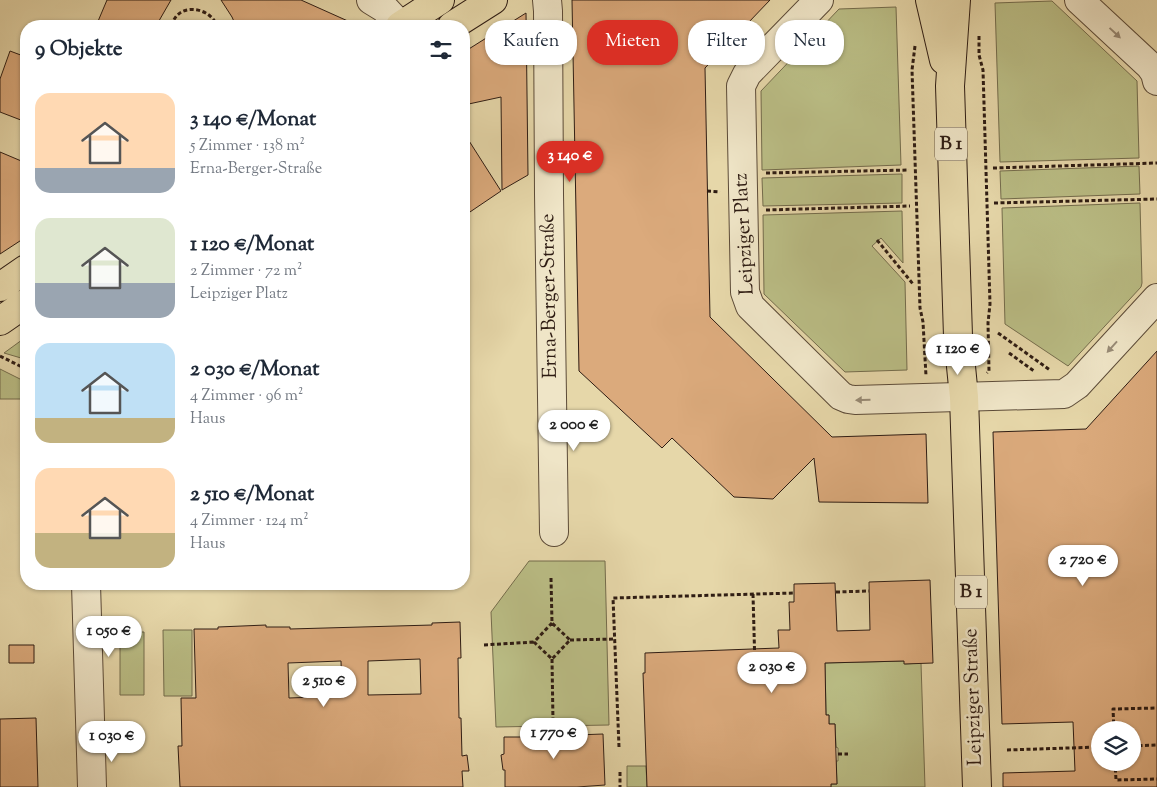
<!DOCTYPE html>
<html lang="de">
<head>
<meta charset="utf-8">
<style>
  body { margin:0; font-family:"Sorts Mill Goudy",serif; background:#f2f2f3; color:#1f2937; height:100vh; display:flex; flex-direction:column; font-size:19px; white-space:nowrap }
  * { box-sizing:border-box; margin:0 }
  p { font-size:16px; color:#747a83 }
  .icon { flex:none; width:28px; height:28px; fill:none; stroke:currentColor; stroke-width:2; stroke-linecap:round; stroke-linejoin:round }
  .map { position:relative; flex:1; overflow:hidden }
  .drawer { position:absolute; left:20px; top:20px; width:450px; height:570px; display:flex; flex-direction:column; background:#fff; border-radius:20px; box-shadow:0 1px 4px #0004 }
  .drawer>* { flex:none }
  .banner { position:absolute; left:485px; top:20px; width:475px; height:45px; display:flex; gap:10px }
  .tools { position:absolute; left:1091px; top:721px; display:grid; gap:10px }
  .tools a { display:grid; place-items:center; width:50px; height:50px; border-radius:50%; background:#fff; box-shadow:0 1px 4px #0004; font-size:25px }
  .price { position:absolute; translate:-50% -42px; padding:0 11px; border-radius:18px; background:#fff; color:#222; font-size:16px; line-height:32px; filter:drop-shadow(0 1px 2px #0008) }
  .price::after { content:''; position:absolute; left:50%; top:30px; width:15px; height:11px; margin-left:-8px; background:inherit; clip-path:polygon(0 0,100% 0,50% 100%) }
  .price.current { background:#d93025; color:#fff }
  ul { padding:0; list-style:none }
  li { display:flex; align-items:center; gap:15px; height:125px; padding:0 15px }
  li span { display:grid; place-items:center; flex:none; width:140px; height:100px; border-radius:15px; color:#555 }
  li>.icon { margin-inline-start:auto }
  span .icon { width:60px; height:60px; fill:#fffc; stroke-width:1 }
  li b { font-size:21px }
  h2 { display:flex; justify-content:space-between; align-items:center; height:60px; padding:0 15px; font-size:21px }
  .tag { padding:0 18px; border-radius:20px; background:#fff; box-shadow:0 1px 4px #0004; font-size:18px; line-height:45px }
  .tag.current { background:#d93025; color:#fff }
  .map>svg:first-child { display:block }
</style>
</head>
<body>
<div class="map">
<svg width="1157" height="787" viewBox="0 0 1157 787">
  <rect width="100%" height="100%" fill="#e6d7a9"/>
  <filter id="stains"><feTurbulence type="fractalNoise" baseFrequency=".004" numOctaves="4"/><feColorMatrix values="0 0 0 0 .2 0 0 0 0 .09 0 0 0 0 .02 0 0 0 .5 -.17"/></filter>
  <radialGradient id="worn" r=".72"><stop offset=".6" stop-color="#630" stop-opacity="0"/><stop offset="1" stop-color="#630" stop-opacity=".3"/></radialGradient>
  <path fill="#babd85" stroke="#746c4c" d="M1052,1l85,80 2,77 -139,4 -5,-159z
    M896,7l5,158 -139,5 -1,-79 78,-82z
    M1139,166l1,28 -139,5 -1,-28z
    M902,174v29l-139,3 -1,-28z
    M1140,203l2,80 -1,4 -73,79 -63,-42 -3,-116z
    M902,211l1,52 -22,-25 -9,8 33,36 2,88 -62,2 -81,-78 -1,-79z
    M26,337v25l-5,-4 -17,-5z
    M0,369l26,13v17h-26z
    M529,561h76l4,164 -113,2 -5,-115z
    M163,630h29v66h-28z
    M120,632h24v63h-24z
    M904,661l1,3 16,-1 4,124h-94v-3h6l-1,-23h2v-13l-2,-1 -1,-23h-6v-9h-3l-1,-52z
    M627,766h19l1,21h-20z"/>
  <path fill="#dbaa7c" stroke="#2e1c13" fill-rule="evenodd" d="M107,0h64l-15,26h-60z
    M221,0h80l58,26h-123l-4,-9z
    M572,0h198l-65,68 5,249 122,120 94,-3 2,69 -109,-1 -5,-44 -41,41 -39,-2 -62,-59 -10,10 -83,-77z
    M526,13l2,162 -26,15 -1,-93 -37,8v-53z
    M10,51l16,6v65l-26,-10v-33z
    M464,133l37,58 -37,25z
    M0,152l26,11v74l-26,17z
    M1157,351v436h-154v-14l72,-2 -2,-49 -71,2 -9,-292 93,-3zM1100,730h32v32h-32z
    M930,580l3,83 -29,1v-3l-79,2 1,52h3v9h6l2,60h-6v3h-184l-4,-114h2v-20l134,-5 -1,-18h12l-1,-28h5v-18l41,-1 2,48 33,-1 -1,-48z
    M460,622l1,36h-3l1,60h2l1,38 5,-1 2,16h-7l1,16h-283l-2,-41h4l-1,-48h15l-2,-69h24v-2l48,-2v2h24v2l142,-4v-2zM420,659l1,35 -53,1v-34zM341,661l1,35 -53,2 -1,-35z
    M9,645h25v18h-25z
    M36,718l2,69h-38v-68z
    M545,728l30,1 1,6 27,-1 2,51 -28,2h-72v-17h-2l-2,-15 3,-1v-17h27v-7h14z"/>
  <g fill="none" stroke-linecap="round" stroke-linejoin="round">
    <defs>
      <path id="minor" d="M371,0l13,8 17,18
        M547,0l1,11 1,183 5,338
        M819,0l-72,74 -6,12 4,206 5,14 91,90 7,3 7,1 209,-6 13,-9 80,-87
        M1079,0l71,66 5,7 2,8
        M86,584l6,203"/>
      <path id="major" d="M930,0l14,60
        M956,0l-6,86 8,250 6,61 13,390
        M400,26l40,-26
        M452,26l41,-26
        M0,287l26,-18
        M0,321l26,-18"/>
    </defs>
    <use href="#minor" stroke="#5c4b38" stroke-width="30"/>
    <use href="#major" stroke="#2e1c13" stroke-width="30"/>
    <path stroke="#2e1c13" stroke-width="3" stroke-dasharray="4 2.5" stroke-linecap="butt" d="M172,26c4,-24 38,-20 45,0
      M979,36v19l4,15 7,234 -2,19 1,48 -2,2
      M915,46l-3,24 8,238 3,14 3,54
      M993,168l164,-5
      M766,173l143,-3
      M707,191l13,1
      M994,203l163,-4
      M766,210l144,-4
      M877,240l36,44
      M998,333l52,37
      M1009,353l25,18
      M0,356l22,11 4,4
      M551,578l1,45 18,17 -18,19 -18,-17 18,-19
      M836,592l33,-1
      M753,594l2,74
      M570,640l45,-1
      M484,645l50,-3
      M552,659l1,63
      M1114,730l-1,-21 44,-1
      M1132,746l25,-1
      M619,747l-6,-149 181,-5
      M1007,750l93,-3
      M838,754h10
      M1115,762l1,18 41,-1
      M620,772v15"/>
    <use href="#minor" stroke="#efe5c7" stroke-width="28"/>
    <use href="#major" stroke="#e6d7a9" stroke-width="28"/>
  </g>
  <defs><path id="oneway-solid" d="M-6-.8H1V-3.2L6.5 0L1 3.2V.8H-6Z" transform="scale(1.25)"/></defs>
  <g fill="#988b76">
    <use href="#oneway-solid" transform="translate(1115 33) rotate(43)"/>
    <use href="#oneway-solid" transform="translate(1112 347) rotate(132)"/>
    <use href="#oneway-solid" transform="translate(863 400) rotate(179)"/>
  </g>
  <g text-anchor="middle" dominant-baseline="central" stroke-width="5" stroke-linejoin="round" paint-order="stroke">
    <g fill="#efe5c7" stroke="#685849" stroke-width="1">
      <rect x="935" y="127.5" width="32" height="33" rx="4"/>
      <rect x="955" y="575.5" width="32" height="33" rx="4"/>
    </g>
    <g font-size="19" font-weight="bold" fill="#2e1c13">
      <text x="951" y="144">B 1</text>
      <text x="971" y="592">B 1</text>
    </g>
    <g font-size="20" fill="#2e1c13" stroke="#efe5c7">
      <text transform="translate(745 234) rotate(-93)">Leipziger Platz</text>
      <text transform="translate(550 296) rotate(-91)">Erna-Berger-Straße</text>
      <text transform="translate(974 697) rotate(-92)">Leipziger Straße</text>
    </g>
  </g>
  <rect width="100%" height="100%" filter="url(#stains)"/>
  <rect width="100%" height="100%" fill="url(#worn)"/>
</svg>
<div class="tools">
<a><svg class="icon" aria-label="layers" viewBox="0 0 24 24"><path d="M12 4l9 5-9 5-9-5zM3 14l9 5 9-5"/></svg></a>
</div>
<b class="price current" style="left:570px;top:183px">3 140 €</b>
<b class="price" style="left:958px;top:376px">1 120 €</b>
<b class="price" style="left:574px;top:452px">2 000 €</b>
<b class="price" style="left:1083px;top:587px">2 720 €</b>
<b class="price" style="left:109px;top:658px">1 050 €</b>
<b class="price" style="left:772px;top:694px">2 030 €</b>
<b class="price" style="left:324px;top:708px">2 510 €</b>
<b class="price" style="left:554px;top:760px">1 770 €</b>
<b class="price" style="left:112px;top:763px">1 030 €</b>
<div class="banner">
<a class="tag">Kaufen</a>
<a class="tag current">Mieten</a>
<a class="tag">Filter</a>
<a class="tag">Neu</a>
</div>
<section class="drawer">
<h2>9 Objekte<svg class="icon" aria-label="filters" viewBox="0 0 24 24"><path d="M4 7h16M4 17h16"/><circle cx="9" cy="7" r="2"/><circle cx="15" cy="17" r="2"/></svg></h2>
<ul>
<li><span style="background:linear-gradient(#ffd9b3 75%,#9aa5b1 0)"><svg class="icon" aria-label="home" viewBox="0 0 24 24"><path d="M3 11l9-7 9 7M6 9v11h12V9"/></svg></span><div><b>3 140 €/Monat</b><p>5 Zimmer · 138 m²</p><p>Erna-Berger-Straße</p></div></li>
<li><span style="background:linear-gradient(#dfe7d0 65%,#9aa5b1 0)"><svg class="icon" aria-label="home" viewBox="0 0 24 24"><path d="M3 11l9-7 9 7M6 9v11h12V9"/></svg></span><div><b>1 120 €/Monat</b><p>2 Zimmer · 72 m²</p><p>Leipziger Platz</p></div></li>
<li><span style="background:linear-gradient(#bfe0f5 75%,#c2b280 0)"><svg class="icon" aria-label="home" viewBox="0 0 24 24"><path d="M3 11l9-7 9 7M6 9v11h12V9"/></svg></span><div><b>2 030 €/Monat</b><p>4 Zimmer · 96 m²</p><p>Haus</p></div></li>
<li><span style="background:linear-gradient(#ffd9b3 65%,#c2b280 0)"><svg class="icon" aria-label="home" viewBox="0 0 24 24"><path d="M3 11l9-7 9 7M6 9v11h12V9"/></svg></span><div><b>2 510 €/Monat</b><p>4 Zimmer · 124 m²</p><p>Haus</p></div></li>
</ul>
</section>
</div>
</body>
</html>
